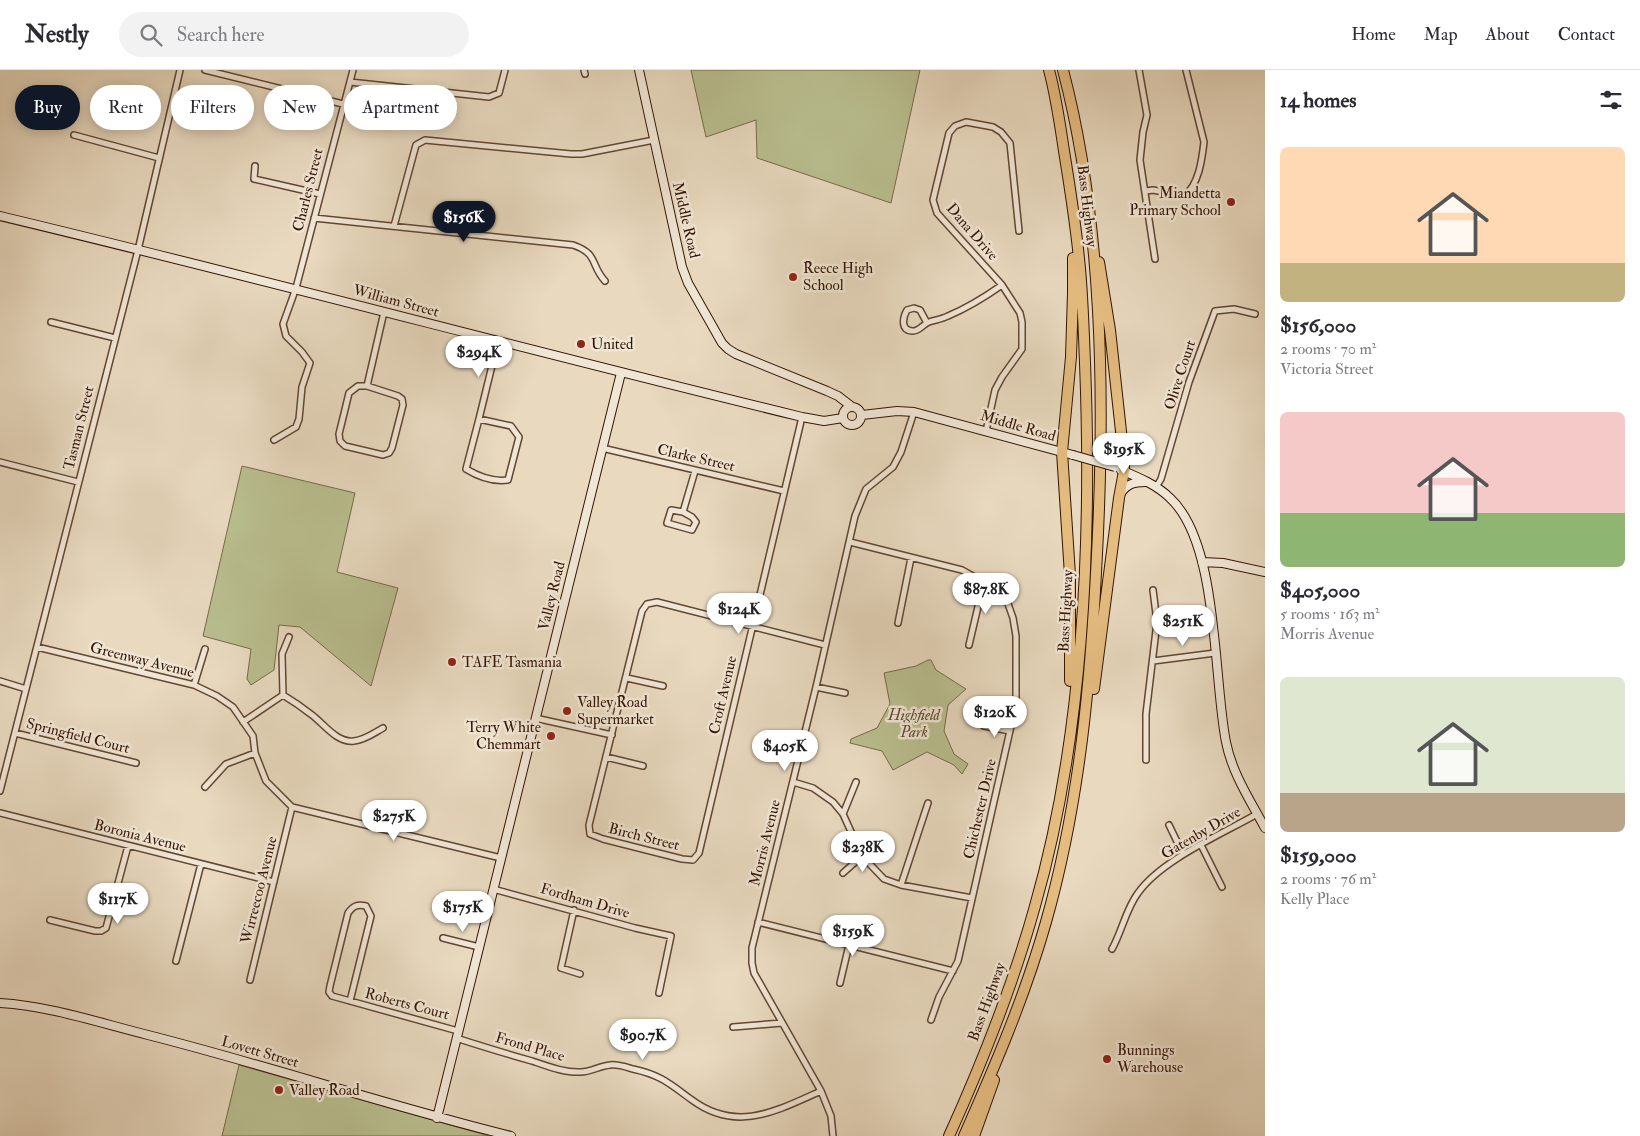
<!DOCTYPE html>
<html lang="en">
<head>
<meta charset="utf-8">
<style>
  body { margin:0; font-family:"IM FELL Double Pica",serif; background:#f2f2f3; color:#2b2b33; height:100vh; display:flex; flex-direction:column; font-size:19px; white-space:nowrap }
  * { box-sizing:border-box; margin:0 }
  p { font-size:16px; color:#7c7c81 }
  .icon { flex:none; width:28px; height:28px; fill:none; stroke:currentColor; stroke-width:2; stroke-linecap:round; stroke-linejoin:round }
  .map { position:relative; flex:1; overflow:hidden }
  .panel { display:flex; flex-direction:column; background:#fff; width:375px }
  .panel>* { flex:none }
  .hud { position:absolute; left:15px; top:15px; width:475px; height:45px; display:flex; gap:10px }
  .price { position:absolute; translate:-50% -42px; padding:0 11px; border-radius:18px; background:#fff; color:#222; font-size:16px; line-height:32px; filter:drop-shadow(0 1px 2px #0008) }
  .price::after { content:''; position:absolute; left:50%; top:30px; width:15px; height:11px; margin-left:-8px; background:inherit; clip-path:polygon(0 0,100% 0,50% 100%) }
  .price.active { background:#111827; color:#fff }
  ul { padding:0; list-style:none }
  li { display:grid; align-content:center; gap:10px; height:265px; padding:0 15px }
  li span { display:grid; place-items:center; height:155px; border-radius:8px; color:#555 }
  li>.icon { margin-inline-start:auto }
  span .icon { width:90px; height:90px; fill:#fffc; stroke-width:1 }
  li b { font-size:21px }
  h2 { display:flex; justify-content:space-between; align-items:center; height:60px; padding:0 15px; font-size:21px }
  .tag { padding:0 18px; border-radius:22px; background:#fff; box-shadow:0 2px 12px #0003; font-size:18px; line-height:45px }
  .tag.active { background:#111827; color:#fff }
  header { display:flex; align-items:center; gap:30px; box-sizing:border-box; height:70px; padding:0 25px; background:#fff; border-bottom:1px solid #e1e1e2 }
  header strong { font-size:24px }
  nav { display:flex; gap:28px; margin-inline-start:auto; font-size:18px }
  .search { width:350px; height:45px; background:#f2f2f3; display:flex; align-items:center; gap:12px; box-sizing:border-box; padding:0 18px; border-radius:28px; color:#7c7c81; font-size:19px }
  main { display:flex; flex:1; min-height:0 }
  .map>svg:first-child { display:block }
</style>
</head>
<body>
<header>
<strong>Nestly</strong>
<div class="search"><svg class="icon" aria-label="search" viewBox="0 0 24 24"><circle cx="10" cy="10" r="6"/><path d="M15 15l6 6"/></svg>Search here</div>
<nav><a>Home</a><a>Map</a><a>About</a><a>Contact</a></nav>
</header>
<main>
<div class="map">
<svg width="1265" height="1066" viewBox="0 0 1265 1066">
  <rect width="100%" height="100%" fill="#e8d9bf"/>
  <filter id="stains"><feTurbulence type="fractalNoise" baseFrequency=".004" numOctaves="4"/><feColorMatrix values="0 0 0 0 .2 0 0 0 0 .09 0 0 0 0 .02 0 0 0 .5 -.17"/></filter>
  <radialGradient id="worn" r=".72"><stop offset=".6" stop-color="#630" stop-opacity="0"/><stop offset="1" stop-color="#630" stop-opacity=".3"/></radialGradient>
  <path fill="#b9be8f" stroke="#776a49" d="M691,0h229l-29,133 -134,-45 -1,-38 -50,17z
    M242,396l113,27 -18,79 61,16 -27,98 -71,-59 -21,-2 -5,45 -23,15 -4,-6 4,-30 -48,-13z
    M928,590h3l5,10 30,19 -18,16 -4,26 10,23 14,10 -6,10 -8,-9 -27,-13 -34,18 -11,-19 -32,-8 1,-4 26,-11 13,-24 -6,-31 32,-7z
    M239,995l250,71h-267z"/>
  <g fill="none" stroke-linecap="round" stroke-linejoin="round">
    <defs>
      <path id="street" d="M205,0l138,34
        M584,0l1,4
        M1139,0l8,45 -4,17 -3,28 15,99
        M350,12l139,15 10,-4 6,-23
        M74,65l85,23
        M255,96l-1,13 66,15
        M1146,121l7,-1 31,6c15,-11 18,-37 20,-54l-18,-72
        M314,148l259,27c26,9 17,20 32,36
        M394,156l22,-81 9,-5 146,14h11l72,-14
        M51,252l64,16
        M927,253l-7,-13 -6,-2 -7,2c-4,7 -7,20 5,21 7,1 11,-7 17,-9 6,-2 13,-3 19,-6 19,-8 37,-19 54,-31
        M367,316h-9l-9,7 -10,41 1,7 5,5 38,9 6,-2 3,-5 11,-43 -1,-6 -4,-3 -31,-10 17,-74
        M802,347l-103,436 -6,7 -11,-1 -79,-20 -13,-5 -1,-9 53,-214 5,-7 10,-2 168,43
        M479,349l32,7 8,11 -11,43c-16,2 -29,-3 -42,-11z
        M479,349l19,-78
        M986,361l9,-41 7,-13 20,-28v-27l-2,-9 -18,-28 -65,-72 -4,-13 16,-67 6,-7 11,-4 27,5 8,5 9,11 9,88
        M274,370l22,-13 3,-8 3,-32 8,-24 -8,-11 -16,-16 -3,-12 13,-36 57,-218
        M602,378l182,43
        M0,392l78,20
        M1156,417l5,-8 28,-97 26,-71 19,-2 21,5
        M683,442l-12,-2 -4,13 25,7 4,-8 -4,-5 -9,-5 12,-41
        M850,472l112,28 34,19 11,12 6,17 3,18v68l-58,257 -19,36 -8,23
        M1000,524l12,-9
        M898,553l13,-65
        M969,575l15,-64
        M37,577l157,38 23,11 16,11 20,29 2,17 11,28 26,26 209,51
        M1153,591l62,-8
        M627,608l36,8
        M0,611l26,8
        M194,615l11,-36
        M816,617l29,6
        M283,625l-1,-41 7,-17
        M535,648l77,17
        M243,652l40,-27c10,6 20,13 29,20 13,10 25,28 42,26 11,-1 20,-8 29,-13
        M984,656l26,5
        M15,663l121,30
        M606,687l37,9
        M1146,690v-46l11,-92 -4,-32
        M793,712l20,6 20,14 10,12 19,42 22,23 17,6 71,13
        M205,717l21,-23 29,-11
        M0,721l138,-541 42,-180
        M0,743l274,69
        M843,744l13,-32
        M1169,755l14,29
        M1201,775l21,42
        M843,803l19,-17
        M901,815l27,-82
        M493,819l142,39 36,8 -12,57
        M574,840l-13,58 19,6
        M50,850l45,11h6l5,-3 22,-82
        M758,852l195,49
        M443,868l36,9
        M1112,879c10,-18 14,-40 26,-56 23,-33 84,-59 119,-79
        M176,891l25,-97
        M250,910l42,-173
        M840,913l9,-38
        M350,931l21,-85 -5,-10c-9,-2 -13,0 -18,7l-18,73 -1,6 3,4 126,35
        M733,957l49,-4
        M456,968c25,8 51,16 76,23 15,5 33,12 49,11 9,0 19,-6 29,-7 7,-1 16,2 23,4 28,6 37,15 59,31 45,33 84,11 129,-9
        M833,1066l-2,-20 -10,-25 -67,-118 -2,-10v-15l64,-261 39,-171 11,-27 27,-22 8,-15 13,-40"/>
      <path id="secondary" d="M639,0l43,197 6,16 34,60 6,6 8,5 91,37 11,5 13,10
        M0,146c268,64 534,136 802,201l22,4 19,-3
        M843 346a9 9 0 1 1 18 0a9 9 0 1 1-18 0Z
        M862,345l35,-4 17,1 159,43
        M1121,400c17,7 36,15 49,28 49,45 43,179 56,244 6,31 24,58 39,86
        M1121,423c6,-9 13,-11 24,-11
        M1202,492l21,1 42,9
        M0,933c50,3 100,20 148,32 122,31 241,71 363,101
        M437,1048l184,-745"/>
      <path id="highway" d="M1070,611v-106l-8,-123 9,-95 2,-64v-35
        M1094,619l25,-191 5,-27v-12l-14,-129 -11,-68
        M949,1066c34,-75 64,-151 86,-230 49,-171 57,-366 50,-543 -1,-27 -2,-55 -4,-82 -3,-44 -10,-87 -17,-130 -4,-27 -8,-55 -15,-81
        M964,1066c31,-70 61,-140 82,-214 34,-120 45,-244 51,-368 8,-157 6,-331 -34,-484
        M974,1066l20,-56"/>
    </defs>
    <use href="#street" stroke="#624632" stroke-width="8"/>
    <use href="#secondary" stroke="#351503" stroke-width="10"/>
    <use href="#highway" stroke="#351503" stroke-width="12"/>
    <use href="#street" stroke="#f0e6d5" stroke-width="5"/>
    <use href="#secondary" stroke="#f0e6d5" stroke-width="8"/>
    <use href="#highway" stroke="#e4bc80" stroke-width="10"/>
    <defs>
      <path id="secondary-bridge" d="M1073,385l42,12"/>
    </defs>
    <use href="#secondary-bridge" stroke="#351503" stroke-width="10" stroke-linecap="butt"/>
    <use href="#secondary-bridge" stroke="#f0e6d5" stroke-width="8"/>
  </g>
  <g fill="#8f2418" stroke="#f0e6d5" stroke-width="2">
    <circle cx="1231" cy="132" r="5"/>
    <circle cx="793" cy="207" r="5"/>
    <circle cx="581" cy="274" r="5"/>
    <circle cx="452" cy="592" r="5"/>
    <circle cx="567" cy="641" r="5"/>
    <circle cx="551" cy="666" r="5"/>
    <circle cx="1107" cy="989" r="5"/>
    <circle cx="279" cy="1020" r="5"/>
  </g>
  <g text-anchor="middle" dominant-baseline="central" stroke-width="5" stroke-linejoin="round" paint-order="stroke">
    <g font-size="15" fill="#351503" stroke="#f0e6d5">
      <text transform="translate(308 120) rotate(-76)">Charles Street</text>
      <text transform="translate(1087 136) rotate(83)">Bass Highway</text>
      <text transform="translate(686 150) rotate(77)">Middle Road</text>
      <text transform="translate(972 162) rotate(49)">Dana Drive</text>
      <text transform="translate(396 231) rotate(15)">William Street</text>
      <text transform="translate(1180 305) rotate(-72)">Olive Court</text>
      <text transform="translate(1018 356) rotate(16)">Middle Road</text>
      <text transform="translate(79 358) rotate(-76)">Tasman Street</text>
      <text transform="translate(696 388) rotate(13)">Clarke Street</text>
      <text transform="translate(552 526) rotate(-76)">Valley Road</text>
      <text transform="translate(1066 541) rotate(-87)">Bass Highway</text>
      <text transform="translate(142 590) rotate(14)">Greenway Avenue</text>
      <text transform="translate(723 625) rotate(-77)">Croft Avenue</text>
      <text transform="translate(78 666) rotate(14)">Springfield Court</text>
      <text transform="translate(980 739) rotate(-77)">Chichester Drive</text>
      <text transform="translate(1201 763) rotate(-30)">Gatenby Drive</text>
      <text transform="translate(140 766) rotate(14)">Boronia Avenue</text>
      <text transform="translate(644 767) rotate(14)">Birch Street</text>
      <text transform="translate(765 773) rotate(-76)">Morris Avenue</text>
      <text transform="translate(259 820) rotate(-76)">Wirreecoo Avenue</text>
      <text transform="translate(585 831) rotate(16)">Fordham Drive</text>
      <text transform="translate(987 932) rotate(-70)">Bass Highway</text>
      <text transform="translate(407 934) rotate(15)">Roberts Court</text>
      <text transform="translate(530 977) rotate(16)">Frond Place</text>
      <text transform="translate(260 982) rotate(16)">Lovett Street</text>
    </g>
    <g font-size="15" fill="#351503" stroke="#f0e6d5" text-anchor="start">
      <text x="1221" y="123" text-anchor="end">Miandetta<tspan x="1221" dy="17">Primary School</tspan></text>
      <text x="803" y="198">Reece High<tspan x="803" dy="17">School</tspan></text>
      <text x="591" y="274">United</text>
      <text x="462" y="592">TAFE Tasmania</text>
      <text x="577" y="632">Valley Road<tspan x="577" dy="17">Supermarket</tspan></text>
      <text x="541" y="657" text-anchor="end">Terry White<tspan x="541" dy="17">Chemmart</tspan></text>
      <text x="1117" y="980">Bunnings<tspan x="1117" dy="17">Warehouse</tspan></text>
      <text x="289" y="1020">Valley Road</text>
    </g>
    <g font-size="15" font-style="italic" fill="#5d482d" stroke="#f0e6d5">
      <text x="914" y="645">Highfield<tspan x="914" dy="17">Park</tspan></text>
    </g>
  </g>
  <rect width="100%" height="100%" filter="url(#stains)"/>
  <rect width="100%" height="100%" fill="url(#worn)"/>
</svg>
<b class="price active" style="left:464px;top:173px">$156K</b>
<b class="price" style="left:479px;top:308px">$294K</b>
<b class="price" style="left:1124px;top:405px">$195K</b>
<b class="price" style="left:986px;top:545px">$87.8K</b>
<b class="price" style="left:739px;top:565px">$124K</b>
<b class="price" style="left:1183px;top:577px">$251K</b>
<b class="price" style="left:995px;top:668px">$120K</b>
<b class="price" style="left:785px;top:702px">$405K</b>
<b class="price" style="left:394px;top:772px">$275K</b>
<b class="price" style="left:863px;top:803px">$238K</b>
<b class="price" style="left:118px;top:855px">$117K</b>
<b class="price" style="left:463px;top:863px">$175K</b>
<b class="price" style="left:853px;top:887px">$159K</b>
<b class="price" style="left:643px;top:991px">$90.7K</b>
<div class="hud">
<a class="tag active">Buy</a>
<a class="tag">Rent</a>
<a class="tag">Filters</a>
<a class="tag">New</a>
<a class="tag">Apartment</a>
</div>
</div>
<section class="panel">
<h2>14 homes<svg class="icon" aria-label="filters" viewBox="0 0 24 24"><path d="M4 7h16M4 17h16"/><circle cx="9" cy="7" r="2"/><circle cx="15" cy="17" r="2"/></svg></h2>
<ul>
<li><span style="background:linear-gradient(#ffd9b3 75%,#c2b280 0)"><svg class="icon" aria-label="home" viewBox="0 0 24 24"><path d="M3 11l9-7 9 7M6 9v11h12V9"/></svg></span><div><b>$156,000</b><p>2 rooms · 70 m²</p><p>Victoria Street</p></div></li>
<li><span style="background:linear-gradient(#f6c9c9 65%,#8fb573 0)"><svg class="icon" aria-label="home" viewBox="0 0 24 24"><path d="M3 11l9-7 9 7M6 9v11h12V9"/></svg></span><div><b>$405,000</b><p>5 rooms · 163 m²</p><p>Morris Avenue</p></div></li>
<li><span style="background:linear-gradient(#dfe7d0 75%,#b9a48a 0)"><svg class="icon" aria-label="home" viewBox="0 0 24 24"><path d="M3 11l9-7 9 7M6 9v11h12V9"/></svg></span><div><b>$159,000</b><p>2 rooms · 76 m²</p><p>Kelly Place</p></div></li>
</ul>
</section>
</main>
</body>
</html>
